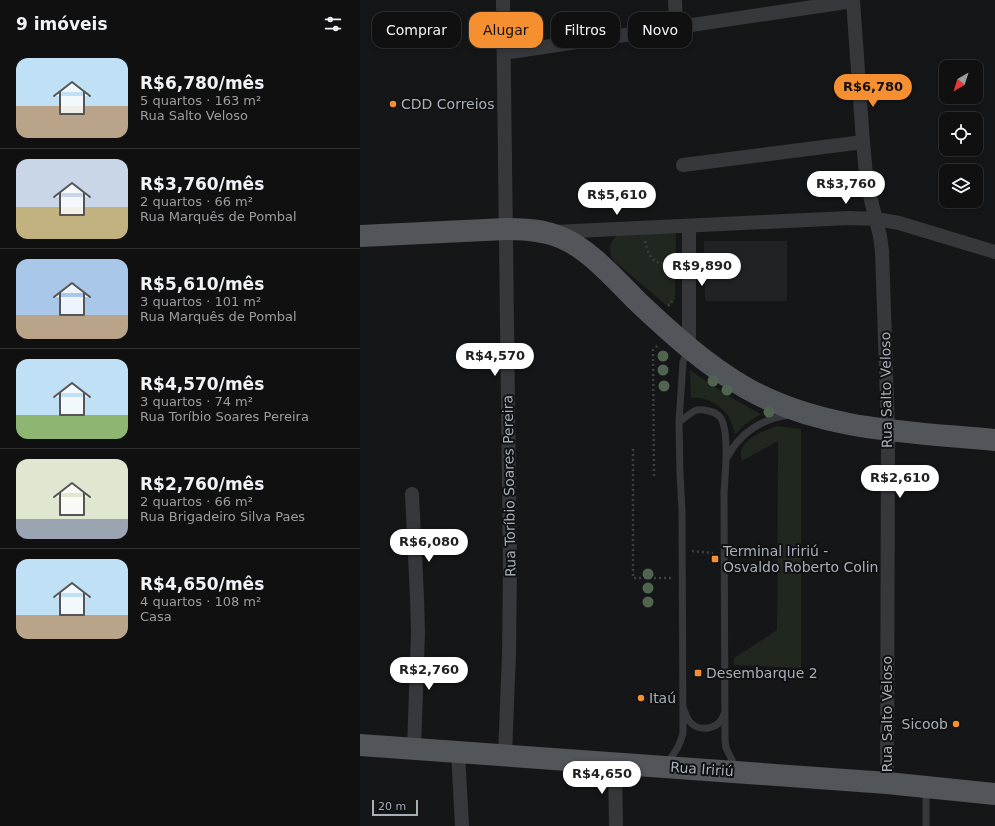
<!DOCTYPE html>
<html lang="pt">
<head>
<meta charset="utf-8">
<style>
  body { margin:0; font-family:"DejaVu Sans",sans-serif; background:#1e1e1f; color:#f1f3f6; height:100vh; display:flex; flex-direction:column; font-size:15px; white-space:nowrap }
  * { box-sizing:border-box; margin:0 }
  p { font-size:13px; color:#9c9d9f }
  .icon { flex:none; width:22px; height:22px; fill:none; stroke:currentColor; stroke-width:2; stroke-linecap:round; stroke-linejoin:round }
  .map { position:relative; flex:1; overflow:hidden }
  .side { display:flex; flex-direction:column; background:#101011; width:360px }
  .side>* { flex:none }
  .guide { position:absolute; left:12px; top:12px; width:380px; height:36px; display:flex; gap:8px }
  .needle { width:26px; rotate:219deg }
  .controls { position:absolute; left:579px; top:60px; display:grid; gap:8px }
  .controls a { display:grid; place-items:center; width:44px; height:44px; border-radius:8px; background:#101011; box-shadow:0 2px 6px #0003,0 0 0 1px #303031; font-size:20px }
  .scale { position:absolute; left:12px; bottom:10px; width:46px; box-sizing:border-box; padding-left:4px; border:2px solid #a7afb8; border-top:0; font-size:11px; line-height:14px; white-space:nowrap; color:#a7afb8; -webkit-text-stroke:3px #101112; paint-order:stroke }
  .price { position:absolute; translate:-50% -34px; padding:0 9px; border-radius:14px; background:#fff; color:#222; font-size:13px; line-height:26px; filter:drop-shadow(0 1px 2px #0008) }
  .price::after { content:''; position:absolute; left:50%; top:24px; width:12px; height:9px; margin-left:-6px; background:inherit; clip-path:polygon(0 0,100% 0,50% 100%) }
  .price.active { background:#f68f2f; color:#111 }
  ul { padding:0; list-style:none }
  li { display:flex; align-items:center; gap:12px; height:100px; padding:0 16px }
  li+li { border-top:1px solid #303031 }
  li span { display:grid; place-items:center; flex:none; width:112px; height:80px; border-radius:12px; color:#555 }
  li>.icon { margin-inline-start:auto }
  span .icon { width:48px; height:48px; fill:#fffc; stroke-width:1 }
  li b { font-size:17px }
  h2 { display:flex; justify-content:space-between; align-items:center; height:48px; padding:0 16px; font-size:17px }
  .tag { padding:0 14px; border-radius:12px; background:#101011; box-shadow:0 2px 6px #0003,0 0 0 1px #303031; font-size:14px; line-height:36px }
  .tag.active { background:#f68f2f; color:#111 }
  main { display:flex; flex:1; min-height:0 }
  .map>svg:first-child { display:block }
</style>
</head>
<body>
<main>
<section class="side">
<h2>9 imóveis<svg class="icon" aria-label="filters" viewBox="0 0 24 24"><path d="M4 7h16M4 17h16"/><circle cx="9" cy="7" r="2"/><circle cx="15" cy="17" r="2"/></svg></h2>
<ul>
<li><span style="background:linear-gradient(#bfe0f5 60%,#b9a48a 0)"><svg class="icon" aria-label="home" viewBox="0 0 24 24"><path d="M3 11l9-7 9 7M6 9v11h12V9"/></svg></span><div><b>R$6,780/mês</b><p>5 quartos · 163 m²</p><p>Rua Salto Veloso</p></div></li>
<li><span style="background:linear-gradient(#c9d6e8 60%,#c2b280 0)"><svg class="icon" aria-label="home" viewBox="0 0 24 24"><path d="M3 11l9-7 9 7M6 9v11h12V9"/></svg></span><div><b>R$3,760/mês</b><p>2 quartos · 66 m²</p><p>Rua Marquês de Pombal</p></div></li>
<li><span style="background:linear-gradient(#a9c7e8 70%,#b9a48a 0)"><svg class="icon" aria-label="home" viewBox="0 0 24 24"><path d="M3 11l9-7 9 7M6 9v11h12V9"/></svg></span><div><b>R$5,610/mês</b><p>3 quartos · 101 m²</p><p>Rua Marquês de Pombal</p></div></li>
<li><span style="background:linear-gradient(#bfe0f5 70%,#8fb573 0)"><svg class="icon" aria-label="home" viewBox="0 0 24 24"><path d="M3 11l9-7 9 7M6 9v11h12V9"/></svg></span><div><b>R$4,570/mês</b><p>3 quartos · 74 m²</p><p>Rua Toríbio Soares Pereira</p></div></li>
<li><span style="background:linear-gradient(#dfe7d0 75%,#9aa5b1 0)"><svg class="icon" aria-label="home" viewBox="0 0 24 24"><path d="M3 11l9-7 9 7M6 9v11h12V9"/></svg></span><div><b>R$2,760/mês</b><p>2 quartos · 66 m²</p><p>Rua Brigadeiro Silva Paes</p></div></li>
<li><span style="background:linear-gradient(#bfe0f5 70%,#b9a48a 0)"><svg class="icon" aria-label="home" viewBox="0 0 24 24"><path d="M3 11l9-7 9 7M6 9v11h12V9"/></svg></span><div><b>R$4,650/mês</b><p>4 quartos · 108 m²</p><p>Casa</p></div></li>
</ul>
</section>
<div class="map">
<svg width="635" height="826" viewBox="0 0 635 826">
  <rect width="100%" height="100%" fill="#151617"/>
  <path fill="#212224" d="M344,241h83v60h-82z"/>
  <path fill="#1f271f" d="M316,230l-1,69c-1,5 -4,6 -9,6l-52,-44c-6,-10 -5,-17 2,-25z
    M330,370l40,27 31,17 -17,11 -9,10c-2,-7 -4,-15 -8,-21 -9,-10 -22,-18 -36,-16z
    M417,426l24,3v239l-67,-3v-7l43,-28 1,-189 -36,20c-1,-3 -2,-7 -1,-10 5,-15 23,-20 36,-25z"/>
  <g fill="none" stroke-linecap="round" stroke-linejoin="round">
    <path stroke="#3c3f43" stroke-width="2.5" stroke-dasharray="2 3" stroke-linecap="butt" d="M285,241c6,21 7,21 29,25
      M308,306l4,-5
      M273,449v129h40
      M294,476l-1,-126 6,-6
      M332,551l21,2"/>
    <path stroke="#36383c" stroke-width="7" d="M319,422c6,-4 12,-10 18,-12 4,-1 8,0 12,1 4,1 8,2 11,6 10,13 5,59 4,76l1,247 1,8 10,20
      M367,458c12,-25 36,-40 63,-43
      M324,710c2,4 3,9 6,12 10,11 30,7 34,-8
      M306,763c9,-9 14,-17 17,-30l-1,-222 -2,-38 -1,-51 4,-60 5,-12
      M566,826v-37"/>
    <path stroke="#36383c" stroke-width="14" d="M143,0l7,567 -1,87 -4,101
      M315,0l1,27
      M493,0l10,142 4,42 13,52 2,15 6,179 -1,353
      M144,53l349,-52
      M323,165l180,-23
      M194,232l295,-14 27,1 23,4 96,29
      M329,349v-123
      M52,494l5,103 1,35 -4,117
      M98,752l4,74
      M255,763l1,63"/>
    <path stroke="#52565b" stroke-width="22" d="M0,236l146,-7c19,0 38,1 56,9 27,11 55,43 76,64 34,32 68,63 108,86 76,43 164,44 249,52
      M0,745l527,38 108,11"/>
  </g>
  <g fill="#51644f">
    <circle cx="303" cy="356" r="5.5"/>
    <circle cx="303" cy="370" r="5.5"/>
    <circle cx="353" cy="381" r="5.5"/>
    <circle cx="304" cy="386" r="5.5"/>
    <circle cx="367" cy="390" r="5.5"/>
    <circle cx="409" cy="412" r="5.5"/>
    <circle cx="288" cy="574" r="5.5"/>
    <circle cx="288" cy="588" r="5.5"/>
    <circle cx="288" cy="602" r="5.5"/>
  </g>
  <g fill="#f68f2f" stroke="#101112" stroke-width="1.5">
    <circle cx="33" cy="104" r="4"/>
    <rect x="351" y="555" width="8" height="8" rx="2"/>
    <rect x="334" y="669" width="8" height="8" rx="2"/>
    <circle cx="281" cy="698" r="4"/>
    <circle cx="596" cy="724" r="4"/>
  </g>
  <g text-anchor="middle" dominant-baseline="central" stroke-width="4" stroke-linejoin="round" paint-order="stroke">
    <g font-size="14" fill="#a7afb8" stroke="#101112" text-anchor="start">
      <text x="41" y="104">CDD Correios</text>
      <text x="363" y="551">Terminal Iririú -<tspan x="363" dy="16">Osvaldo Roberto Colin</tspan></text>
      <text x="346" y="673">Desembarque 2</text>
      <text x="289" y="698">Itaú</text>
      <text x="588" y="724" text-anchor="end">Sicoob</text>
    </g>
    <g font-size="14" fill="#a7afb8" stroke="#101112">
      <text transform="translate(526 390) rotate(-91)">Rua Salto Veloso</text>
      <text transform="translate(149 486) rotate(-91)">Rua Toríbio Soares Pereira</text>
      <text transform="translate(527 714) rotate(-90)">Rua Salto Veloso</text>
      <text transform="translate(342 769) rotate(4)">Rua Iririú</text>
    </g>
  </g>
</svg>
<div class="controls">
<a><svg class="needle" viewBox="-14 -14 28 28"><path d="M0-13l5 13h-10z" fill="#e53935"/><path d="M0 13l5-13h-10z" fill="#9c9d9f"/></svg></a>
<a><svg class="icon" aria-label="locate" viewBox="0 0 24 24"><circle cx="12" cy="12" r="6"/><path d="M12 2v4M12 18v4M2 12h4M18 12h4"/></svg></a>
<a><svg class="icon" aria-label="layers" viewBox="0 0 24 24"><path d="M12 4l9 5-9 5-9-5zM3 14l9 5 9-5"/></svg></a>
</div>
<div class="scale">20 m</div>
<b class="price active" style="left:513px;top:108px">R$6,780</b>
<b class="price" style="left:486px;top:205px">R$3,760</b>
<b class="price" style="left:257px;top:216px">R$5,610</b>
<b class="price" style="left:342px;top:287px">R$9,890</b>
<b class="price" style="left:135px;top:377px">R$4,570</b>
<b class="price" style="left:540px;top:499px">R$2,610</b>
<b class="price" style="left:69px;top:563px">R$6,080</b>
<b class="price" style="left:69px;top:691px">R$2,760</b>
<b class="price" style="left:242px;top:795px">R$4,650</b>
<div class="guide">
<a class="tag">Comprar</a>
<a class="tag active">Alugar</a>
<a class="tag">Filtros</a>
<a class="tag">Novo</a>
</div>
</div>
</main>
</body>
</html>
